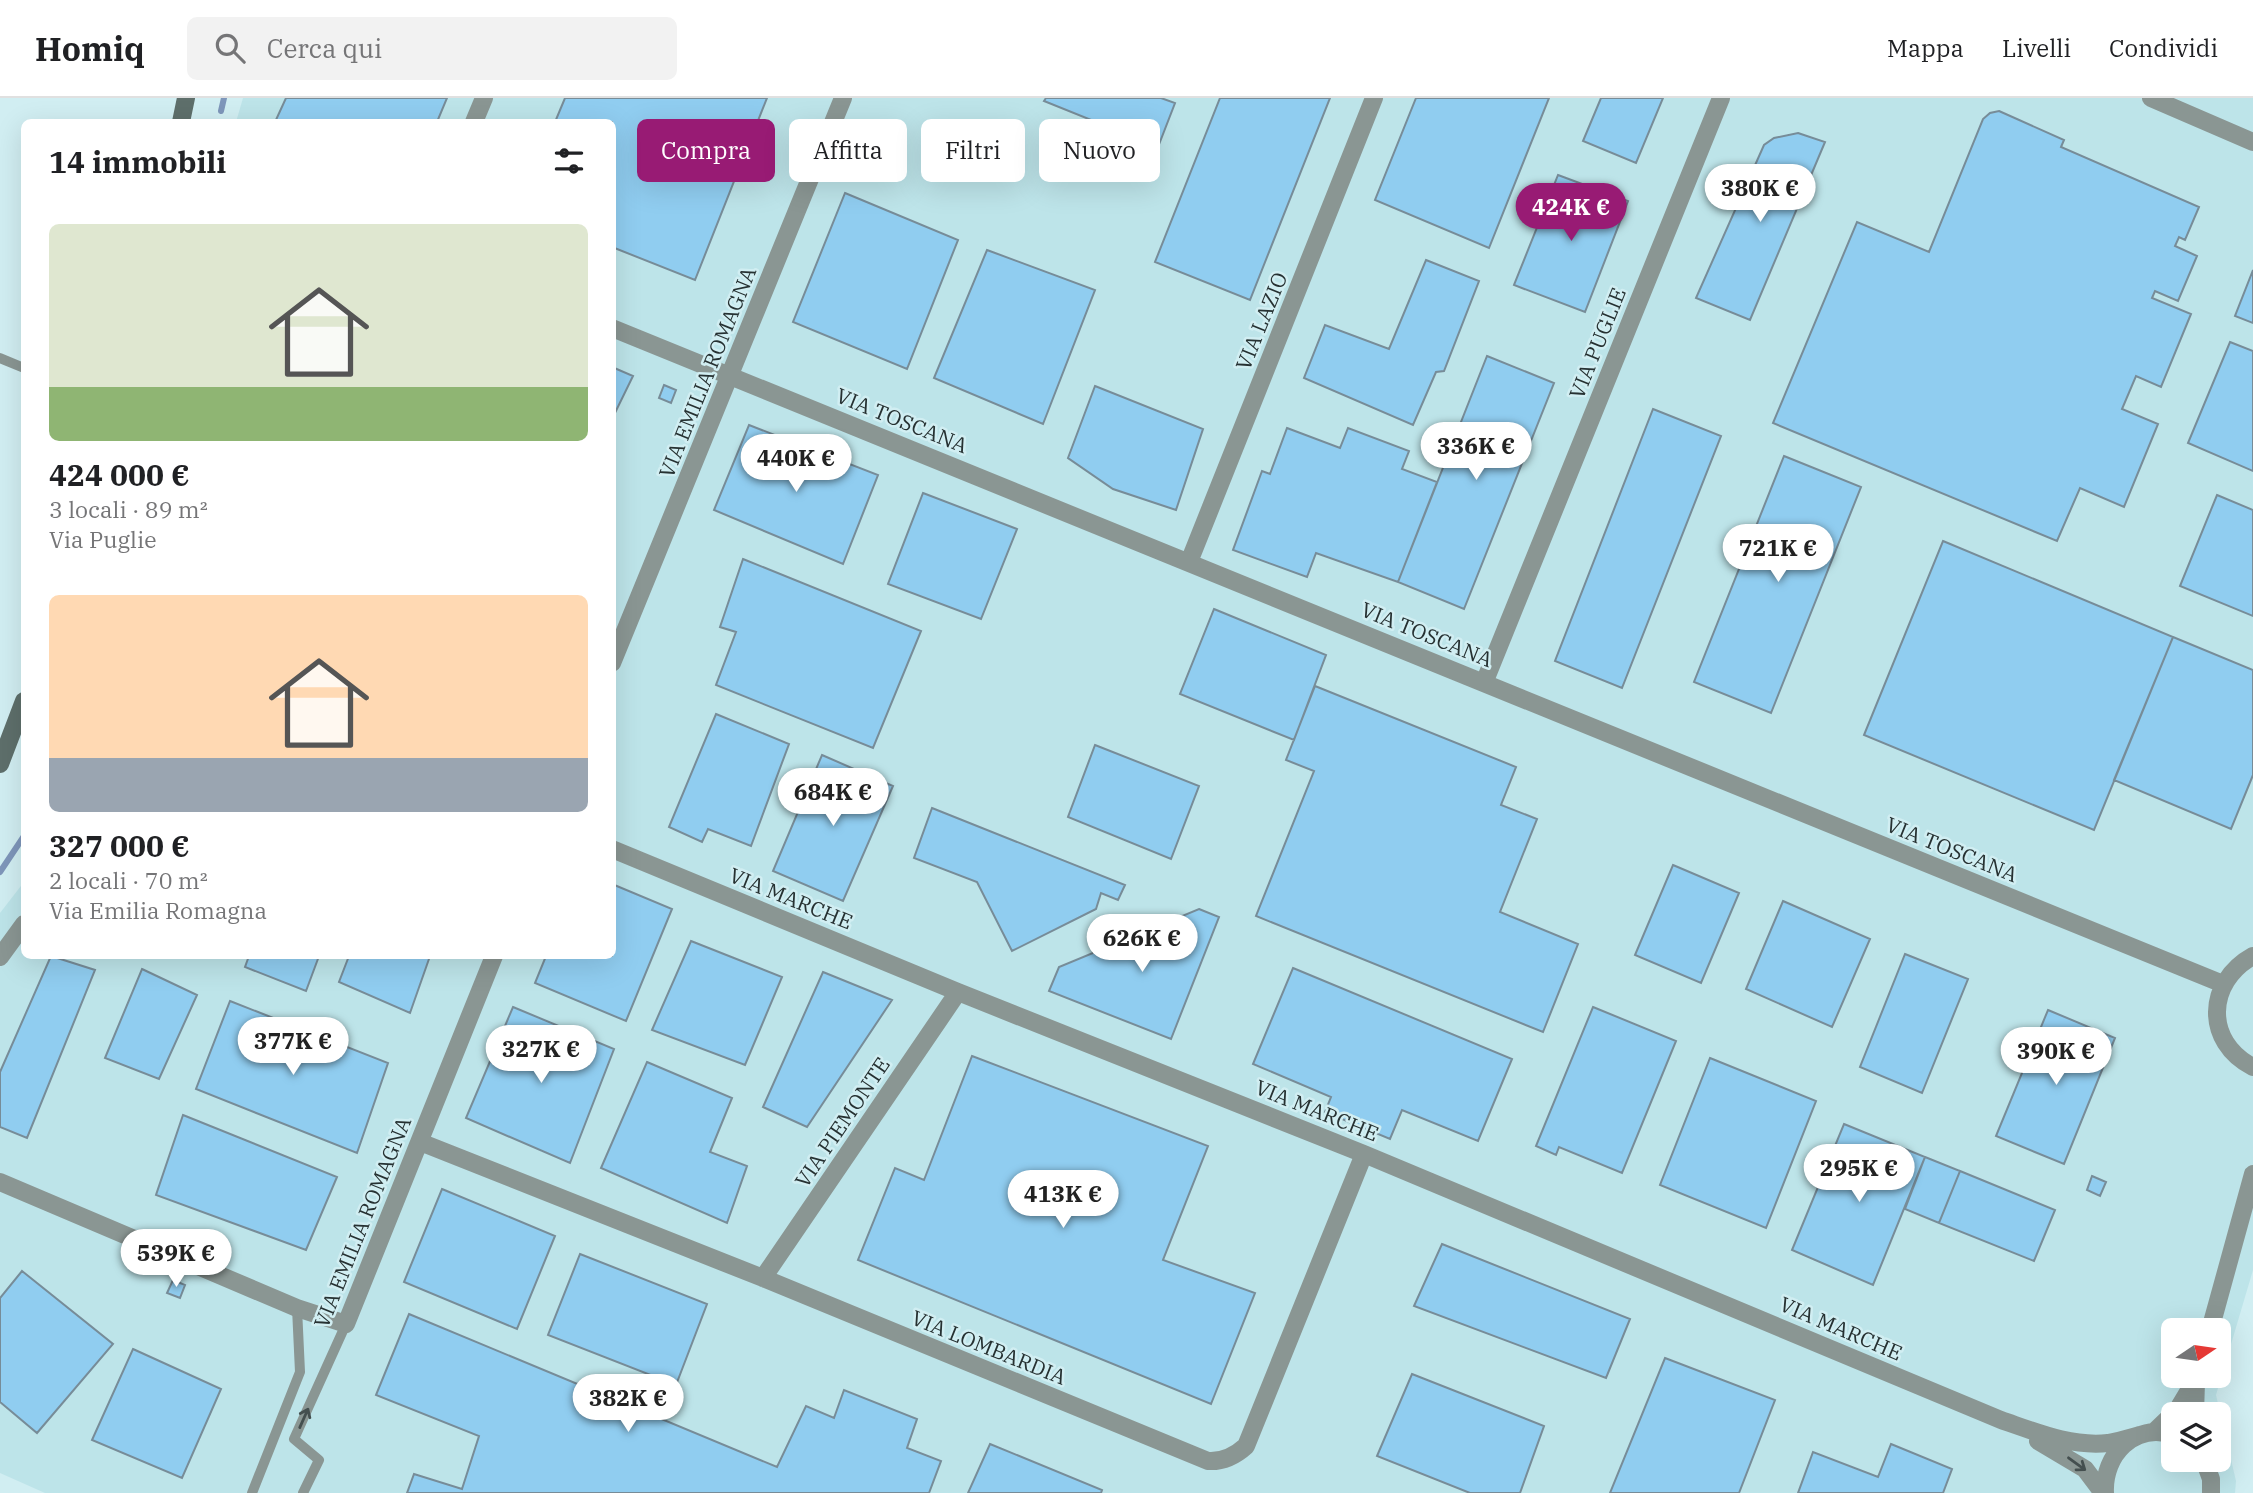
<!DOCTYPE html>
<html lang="it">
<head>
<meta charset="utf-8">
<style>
  body { margin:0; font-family:"IBM Plex Serif",serif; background:#f2f2f2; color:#202124; height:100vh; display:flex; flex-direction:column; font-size:26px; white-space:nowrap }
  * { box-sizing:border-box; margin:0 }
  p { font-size:23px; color:#757577 }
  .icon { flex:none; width:38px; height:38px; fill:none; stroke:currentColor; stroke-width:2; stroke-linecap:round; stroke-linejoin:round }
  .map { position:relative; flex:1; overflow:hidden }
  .drawer { position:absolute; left:21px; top:21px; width:595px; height:840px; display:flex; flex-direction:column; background:#fff; border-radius:10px; box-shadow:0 7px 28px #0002 }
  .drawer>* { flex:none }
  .top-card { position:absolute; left:637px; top:21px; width:665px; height:63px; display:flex; gap:14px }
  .needle { width:46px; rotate:77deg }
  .buttons { position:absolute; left:2161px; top:1220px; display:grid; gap:14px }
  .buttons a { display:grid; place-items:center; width:70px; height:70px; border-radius:10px; background:#fff; box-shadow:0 7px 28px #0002; font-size:35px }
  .price { position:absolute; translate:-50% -60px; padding:0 16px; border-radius:24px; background:#fff; color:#222; font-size:23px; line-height:46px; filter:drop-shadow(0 2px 4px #0008) }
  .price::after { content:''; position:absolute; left:50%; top:42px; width:21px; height:16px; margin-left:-10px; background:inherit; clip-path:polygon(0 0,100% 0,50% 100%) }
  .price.selected { background:#981b74; color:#fff }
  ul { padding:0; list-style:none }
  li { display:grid; align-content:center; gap:14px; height:371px; padding:0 28px }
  li span { display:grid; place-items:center; height:217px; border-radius:10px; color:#555 }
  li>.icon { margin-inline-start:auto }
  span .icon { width:126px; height:126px; fill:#fffc; stroke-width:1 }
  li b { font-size:30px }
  h2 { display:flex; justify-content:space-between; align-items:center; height:84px; padding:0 28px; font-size:30px }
  .tag { padding:0 24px; border-radius:10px; background:#fff; box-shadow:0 7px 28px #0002; font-size:24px; line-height:63px }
  .tag.selected { background:#981b74; color:#fff }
  header { display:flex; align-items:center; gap:42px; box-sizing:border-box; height:98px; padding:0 35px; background:#fff; border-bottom:2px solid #e0e0e0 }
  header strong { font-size:33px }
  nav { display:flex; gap:38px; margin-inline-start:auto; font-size:24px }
  .search { width:490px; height:63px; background:#f2f2f2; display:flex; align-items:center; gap:18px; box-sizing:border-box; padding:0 24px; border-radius:10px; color:#757577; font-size:26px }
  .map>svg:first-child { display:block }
</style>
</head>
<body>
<header>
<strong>Homiq</strong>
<div class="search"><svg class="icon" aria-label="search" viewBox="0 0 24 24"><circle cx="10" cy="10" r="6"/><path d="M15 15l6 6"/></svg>Cerca qui</div>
<nav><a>Mappa</a><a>Livelli</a><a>Condividi</a></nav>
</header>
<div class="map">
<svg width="2253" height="1395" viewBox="0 0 2253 1395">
  <rect width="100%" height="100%" fill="#d1eef2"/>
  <path fill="#bde4e9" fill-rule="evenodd" d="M243,0h2010v1172l-37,125 20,86 -1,12h-2190l-45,-20v-560l24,-31v74h588v-834h-376zM2174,1232h45v46h-45zM2174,1316h45v46h-45z"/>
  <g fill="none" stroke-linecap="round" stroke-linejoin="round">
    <path stroke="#7e96ba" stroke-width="6" d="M221,13l3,-13
      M0,774l24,-36"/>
  </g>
  <path fill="#90cdf0" stroke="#778c98" stroke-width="2" d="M286,0h161l-10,24h-162z
    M565,0h202l-72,182 -83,-33v-125h-57z
    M1046,0h115l14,5 -17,44 -114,-46z
    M1220,0h110l-80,202 -95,-38z
    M1416,0h133l-60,150 -114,-48z
    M1601,0h62l-27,65 -53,-22z
    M1999,13l65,29 -3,7 138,60 -14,33 -6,-3 -4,9 22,10 -19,45 -23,-10 -3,7 39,16 -30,73 -25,-11 -14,33 36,15 -34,83 -44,-19 -23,53 -284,-118 84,-201 72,30 54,-133 7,-6z
    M1798,35l27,9 -75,178 -54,-22 68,-153 10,-7z
    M1558,77l70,26 -43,111 -71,-27z
    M845,95l113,47 -51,129 -114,-47z
    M987,152l108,40 -52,134 -109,-46z
    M1426,162l53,21 -35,90 -8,1 -23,53 -109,-47 21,-53 64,24z
    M2253,172v53l-18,-7z
    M2230,244l23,9v120l-65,-28z
    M1487,258l67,27 -90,226 -66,-27z
    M612,269l21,9 -21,43z
    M664,287l12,5 -5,13 -12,-5z
    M1095,288l108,43 -27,81 -63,-21 -45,-31z
    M1653,311l68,27 -99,252 -67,-27z
    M749,327l129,50 -35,89 -129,-54z
    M1287,330l53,20 8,-20 61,23 -7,18 35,13 -39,100 -82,-29 -9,24 -74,-27 29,-79 8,3z
    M1784,358l77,31 -90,226 -77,-31z
    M923,395l94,36 -36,90 -93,-35z
    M2217,397l36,15v106l-73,-30z
    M1943,443l230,96 -79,193 -230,-95z
    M743,461l178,72 -48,117 -157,-63 20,-53 -16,-5z
    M1214,511l112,46 -32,85 -114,-46z
    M2173,539l80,33v105l-22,54 -117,-49z
    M1315,588l201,81 -15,38 36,14 -37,93 78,32 -35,88 -287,-116 58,-145 -28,-11z
    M716,616l73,30 -38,102 -43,-17 -6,13 -33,-15z
    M1095,647l104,41 -28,73 -103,-42z
    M822,657l71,31 -50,115 -70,-30z
    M932,710l193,77 -7,15 -17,-7 -5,16 -84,42 -35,-69 -63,-24z
    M1673,767l66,28 -38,90 -66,-28z
    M612,786l60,25 -46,112 -91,-38 11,-27h66z
    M1783,803l87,38 -38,88 -86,-38z
    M1199,811l20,8 -48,122 -122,-48 10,-24z
    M691,843l91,36 -37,88 -93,-35z
    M1905,856l63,25 -46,114 -62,-26z
    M51,858l44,14 -68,168 -27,-11v-55z
    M249,858h70l-13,35 -61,-24z
    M349,858h81l-20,57 -71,-31z
    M1293,870l219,91 -34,82 -76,-31 -12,29 -65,-27 6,-15 -78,-33z
    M142,871l55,26 -38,84 -54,-21z
    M823,874l69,28 -85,127 -44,-20z
    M230,903l158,62 -31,90 -161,-64z
    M513,909l101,42 -44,114 -104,-45z
    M1593,909l83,34 -54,132 -63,-26 -3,8 -20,-9z
    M2048,912l67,28 -51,126 -68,-28z
    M972,958l236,90 -45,114 92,33 -44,111 -353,-144 37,-92 29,12z
    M1710,960l106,43 -50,127 -106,-43z
    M647,964l85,36 -22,54 37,14 -20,57 -126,-55z
    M183,1017l154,62 -31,73 -150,-55z
    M1844,1026l81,33 -52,128 -81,-35z
    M1925,1059l35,14 -21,52 -34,-14z
    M1960,1073l95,39 -21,51 -95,-38z
    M2092,1078l14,6 -6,14 -13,-6z
    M442,1091l113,47 -38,93 -113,-47z
    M1442,1146l188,75 -24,59 -192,-72z
    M580,1156l127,50 -31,81 -128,-50z
    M22,1173l91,73 -76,89 -37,-31v-104z
    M173,1182l12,5 -5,13 -13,-5z
    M409,1216l368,153 29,-61 28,12 10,-28 73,29 -10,29 34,13 -12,32h-522l7,-19 48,15 17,-53 -103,-41z
    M133,1251l88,40 -39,89 -90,-38z
    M1665,1260l110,42 -36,93h-129z
    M1412,1276l132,52 -24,67h-50l-93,-37z
    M990,1346l112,46 -1,3h-133z
    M1891,1346l61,25 -9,24h-145l15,-41 65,25z"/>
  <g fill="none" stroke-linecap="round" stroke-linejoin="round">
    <path stroke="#8a9693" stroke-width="10" d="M0,260l24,10
      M252,1395l48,-121 -3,-64
      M303,1395l16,-33 -25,-21 52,-115"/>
    <path stroke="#8a9693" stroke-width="18" d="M2151,0l102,44
      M474,24l10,-24
      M612,230l1611,656
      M1189,464l185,-464
      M612,565l231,-565
      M1484,585l237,-585
      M612,751l346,143 406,162 637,266c35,12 70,27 107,23 11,-2 21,-5 32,-8
      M2253,858c-47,26 -49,86 0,111
      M0,859l24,-33
      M420,1044l343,136 445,183c15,1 27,-5 38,-15l118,-292
      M0,1084l297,126 49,16 148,-368
      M763,1180l195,-286
      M2210,1232l43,-156
      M2195,1316l1,-32
      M2154,1334l24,-23 18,-30
      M2038,1343l47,28 18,24
      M2204,1362l7,19v14
      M2105,1395c-2,-38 29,-71 69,-58"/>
    <path stroke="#5e6f6b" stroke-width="18" d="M181,24l5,-24
      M0,666l24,-63"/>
  </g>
  <defs><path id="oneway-shaft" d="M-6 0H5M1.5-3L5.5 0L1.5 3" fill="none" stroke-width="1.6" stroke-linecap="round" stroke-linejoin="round" transform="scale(1.75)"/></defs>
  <g stroke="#444f4f">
    <use href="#oneway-shaft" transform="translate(304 1320) rotate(-66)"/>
    <use href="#oneway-shaft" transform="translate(2077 1366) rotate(36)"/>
  </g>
  <g text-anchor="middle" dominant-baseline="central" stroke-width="5" stroke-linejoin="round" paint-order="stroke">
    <g font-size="21" fill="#263132" stroke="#d1eef2">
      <text transform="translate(1261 223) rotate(-68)">VIA LAZIO</text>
      <text transform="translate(1597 245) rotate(-68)">VIA PUGLIE</text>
      <text transform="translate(707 274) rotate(-68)">VIA EMILIA ROMAGNA</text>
      <text transform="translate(902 322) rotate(22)">VIA TOSCANA</text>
      <text transform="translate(1427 536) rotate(22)">VIA TOSCANA</text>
      <text transform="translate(1952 751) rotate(22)">VIA TOSCANA</text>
      <text transform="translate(791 800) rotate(22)">VIA MARCHE</text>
      <text transform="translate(1317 1012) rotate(22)">VIA MARCHE</text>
      <text transform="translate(842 1024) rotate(-56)">VIA PIEMONTE</text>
      <text transform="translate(362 1124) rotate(-68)">VIA EMILIA ROMAGNA</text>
      <text transform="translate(1841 1230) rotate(23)">VIA MARCHE</text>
      <text transform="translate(989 1249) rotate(22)">VIA LOMBARDIA</text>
    </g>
  </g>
</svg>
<div class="buttons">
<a><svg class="needle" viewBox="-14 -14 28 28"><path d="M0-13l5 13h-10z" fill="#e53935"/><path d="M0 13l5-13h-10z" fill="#757577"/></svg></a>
<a><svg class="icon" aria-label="layers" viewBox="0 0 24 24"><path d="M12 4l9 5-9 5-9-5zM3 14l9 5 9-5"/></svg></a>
</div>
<b class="price" style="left:1760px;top:126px">380K €</b>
<b class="price selected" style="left:1571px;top:145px">424K €</b>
<b class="price" style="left:1476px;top:384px">336K €</b>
<b class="price" style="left:796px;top:396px">440K €</b>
<b class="price" style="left:1778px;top:486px">721K €</b>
<b class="price" style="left:833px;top:730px">684K €</b>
<b class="price" style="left:1142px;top:876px">626K €</b>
<b class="price" style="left:293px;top:979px">377K €</b>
<b class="price" style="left:541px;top:987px">327K €</b>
<b class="price" style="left:2056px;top:989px">390K €</b>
<b class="price" style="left:1859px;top:1106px">295K €</b>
<b class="price" style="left:1063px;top:1132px">413K €</b>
<b class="price" style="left:176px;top:1191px">539K €</b>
<b class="price" style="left:628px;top:1336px">382K €</b>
<div class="top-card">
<a class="tag selected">Compra</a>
<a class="tag">Affitta</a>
<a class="tag">Filtri</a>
<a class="tag">Nuovo</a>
</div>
<section class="drawer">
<h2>14 immobili<svg class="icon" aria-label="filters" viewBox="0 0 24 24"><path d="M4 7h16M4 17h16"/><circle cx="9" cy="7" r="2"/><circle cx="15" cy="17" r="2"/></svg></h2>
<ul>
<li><span style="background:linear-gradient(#dfe7d0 75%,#8fb573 0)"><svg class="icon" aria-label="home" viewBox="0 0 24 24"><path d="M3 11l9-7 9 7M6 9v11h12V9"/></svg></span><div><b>424 000 €</b><p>3 locali · 89 m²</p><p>Via Puglie</p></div></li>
<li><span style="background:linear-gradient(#ffd9b3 75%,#9aa5b1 0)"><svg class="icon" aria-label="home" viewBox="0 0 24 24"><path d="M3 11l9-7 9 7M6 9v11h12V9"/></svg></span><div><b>327 000 €</b><p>2 locali · 70 m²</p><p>Via Emilia Romagna</p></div></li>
</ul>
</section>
</div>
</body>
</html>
